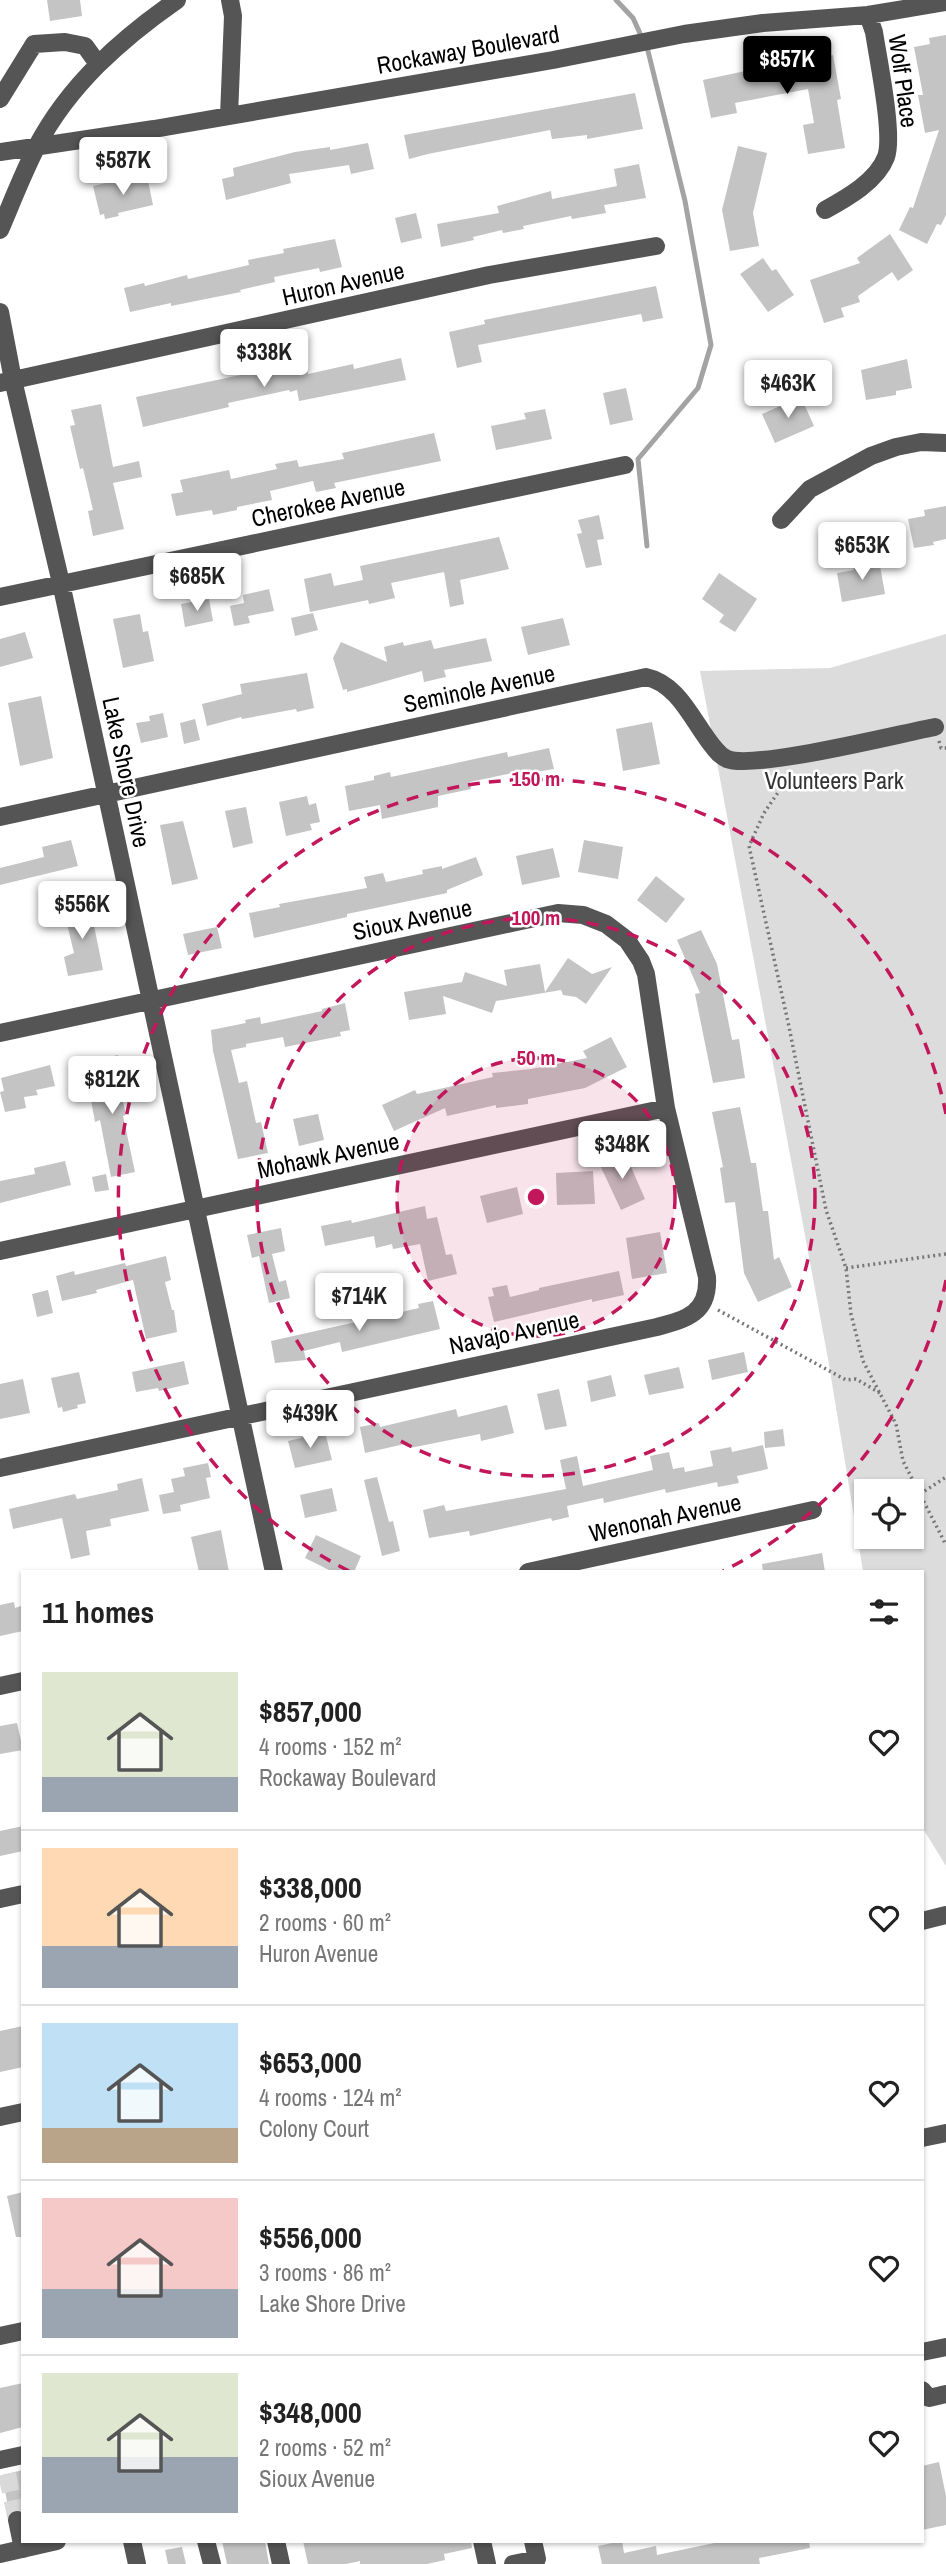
<!DOCTYPE html>
<html lang="en">
<head>
<meta charset="utf-8">
<style>
  body { margin:0; font-family:"Archivo Narrow",sans-serif; background:#f2f2f2; color:#222; height:100vh; display:flex; flex-direction:column; font-size:26px; white-space:nowrap }
  * { box-sizing:border-box; margin:0 }
  p { font-size:23px; color:#767676 }
  .icon { flex:none; width:38px; height:38px; fill:none; stroke:currentColor; stroke-width:2; stroke-linecap:round; stroke-linejoin:round }
  .map { position:relative; flex:1; overflow:hidden }
  .sheet { position:absolute; left:21px; top:1570px; width:903px; height:973px; display:flex; flex-direction:column; background:#fff; border-radius:0px; box-shadow:0 2px 5px #0004 }
  .sheet>* { flex:none }
  .fabs { position:absolute; left:854px; top:1479px; display:grid; gap:14px }
  .fabs a { display:grid; place-items:center; width:70px; height:70px; border-radius:0px; background:#fff; box-shadow:0 2px 5px #0004; font-size:35px }
  .price { position:absolute; translate:-50% -60px; padding:0 16px; border-radius:7px; background:#fff; color:#222; font-size:23px; line-height:46px; filter:drop-shadow(0 2px 4px #0008) }
  .price::after { content:''; position:absolute; left:50%; top:42px; width:21px; height:16px; margin-left:-10px; background:inherit; clip-path:polygon(0 0,100% 0,50% 100%) }
  .price.current { background:#000; color:#fff }
  ul { padding:0; list-style:none }
  li { display:flex; align-items:center; gap:21px; height:175px; padding:0 21px }
  li+li { border-top:2px solid #e0e0e0 }
  li span { display:grid; place-items:center; flex:none; width:196px; height:140px; border-radius:0px; color:#555 }
  li>.icon { margin-inline-start:auto }
  span .icon { width:84px; height:84px; fill:#fffc; stroke-width:1 }
  li b { font-size:30px }
  h2 { display:flex; justify-content:space-between; align-items:center; height:84px; padding:0 21px; font-size:30px }
  .map>svg:first-child { display:block }
</style>
</head>
<body>
<div class="map">
<svg width="946" height="2564" viewBox="0 0 946 2564">
  <rect width="100%" height="100%" fill="#fff"/>
  <path fill="#dcdcdc" fill-rule="evenodd" d="M946,634v1232l-24,-39v-255l-59,-1 -35,-212 -128,-688 130,-3zM866,1491h46v45h-46z"/>
  <g fill="none" stroke-linecap="round" stroke-linejoin="round">
    <path stroke="#a3a3a3" stroke-width="5" d="M616,0l17,18 15,33 37,150 26,144 -13,43 -60,71 9,87"/>
  </g>
  <path fill="#c4c4c4" d="M47,0h33l2,16 -32,5z
    M946,35v180l-5,10 -4,-1 -10,20 -28,-14 11,-23 3,1 26,-78 -14,3 -7,-38h5l-9,-48 16,-3 -1,-6z
    M833,55l8,44 -4,1 8,48 -37,6 -5,-29 11,-2 -6,-34 -73,14 2,10 -26,5 -8,-38 75,-16z
    M635,93l8,36 -56,10v-4l-35,4 -2,-9 -122,24 -19,5 -5,-24z
    M368,143l6,26 -23,5 -2,-9 -60,9 2,9 -65,17 -4,-21 12,-3 -1,-8 62,-16 35,-5v3z
    M738,146l29,7 -14,60 6,33 -29,5 -8,-41z
    M639,164l7,34 -42,7 2,8 -34,6 -1,-3 -48,10 1,3 -21,4 -1,-3 -29,7 1,3 -33,7 -4,-23 62,-11 -2,-7 54,-15 1,8 65,-13 -3,-17z
    M147,176l6,29 -35,8 1,3 -14,3 -1,-5 -4,1 -7,-29 21,-5 1,3z
    M416,213l6,25 -21,5 -6,-25z
    M890,234l23,36 -15,11 -6,-9 -34,24 2,6 -19,6 3,9 -20,6 -14,-43 50,-17 -3,-5z
    M335,239l7,28 -22,5 -1,-4 -45,9 1,5 -35,8 1,2 -70,14v-3l-41,9 -6,-24 20,-5 1,3 42,-11 1,4 61,-14 -1,-5 36,-7 -1,-4z
    M763,258l9,13 4,-2 18,26 -26,17 -28,-38z
    M656,286l7,32 -20,4 -2,-8 -163,31 4,17 -25,6 -8,-36 36,-8 -1,-4z
    M401,358l5,22 -107,21 -2,-11 -7,2 -1,-2 -61,13 1,4 -86,20 -7,-30 148,-31 21,-7 3,15 45,-10 1,5z
    M907,359l5,29 -16,3v4l-30,5 -5,-30z
    M626,388l7,32 -23,5 -7,-32z
    M801,397l13,29 -39,17 -13,-29z
    M101,404l12,63 26,-6 3,16 -29,6 11,46 -31,7 -5,-25 5,-1 -10,-42 -3,1 -10,-43 5,-1 -4,-15z
    M545,409l7,30 -56,11 -5,-24 35,-7 -2,-6z
    M434,433l7,28 -107,22 2,5 -20,4 -3,-11 -43,10 2,9 -35,7v3l-24,5 -1,-5 -36,6 -5,-22 12,-2 -3,-12 49,-10 2,9 46,-10 -2,-5 22,-4 2,7 45,-8 -2,-6z
    M946,506v33l-13,3 1,3 -20,3 -6,-29 17,-3 -1,-6z
    M599,515l5,24 -7,1 5,25 -16,3 -9,-34 5,-1 -4,-13z
    M499,537l10,32 -49,11 4,24 -14,3 -6,-35 -53,11 4,15 -26,6 -1,-4 -58,12 -6,-33 27,-6 3,13 29,-6 -3,-14z
    M879,560l6,34 -43,8 -5,-29 17,-3 -1,-6z
    M719,573l38,26 -22,33 -16,-10 5,-7 -22,-16z
    M269,589l5,22 -26,5 2,7 -16,3 -4,-20 14,-3 -1,-8z
    M209,599l4,22 -28,6 -4,-23z
    M313,613l5,17 -23,6 -4,-18z
    M140,614l3,18 5,-1 6,30 -31,7 -10,-49z
    M563,618l7,27 -42,10 -7,-28z
    M25,632l8,26 -33,9v-28z
    M486,638l6,23 -48,9 2,7 -22,5 -2,-11 -75,21v-3l-4,1 -10,-32 8,-16 46,20 -3,-15 19,-5 1,4 27,-6 3,9z
    M307,673l7,35 -17,4 -1,-3 -54,10 -1,-2 -34,9 -5,-22 40,-10 -2,-10z
    M41,696l12,62 -33,8 -12,-63z
    M163,713l5,24 -27,6 -5,-20 14,-2 -1,-5z
    M195,719l5,21 -16,4 -4,-21z
    M652,722l8,42 -37,7 -7,-42z
    M549,748l5,21 -41,7 -1,-3 -42,9 1,7 -33,7v11l-56,12 -2,-14 -31,6 -4,-25 29,-6v-4l16,-4 1,5 116,-25 1,5z
    M307,796l2,9 7,-2 4,19 -10,2 2,6 -26,6 -7,-34z
    M246,807l7,36 -20,5 -8,-37z
    M183,821l15,58 -26,6 -12,-60z
    M71,840l7,26 -78,19v-17l44,-11 -2,-10z
    M584,840l39,7 -5,32 -40,-7z
    M553,848l7,29 -38,8 -6,-29z
    M476,857l7,18 -36,15v3l-100,21v3l-93,21 -5,-25 31,-6 -1,-3 88,-16 -3,-11 19,-4 3,9 37,-8 -1,-4 20,-4v3z
    M656,876l29,23 -19,24 -29,-23z
    M89,901l14,69 -35,6 -4,-19 10,-4 -11,-46z
    M217,927l5,21 -34,7 -5,-21z
    M701,930l16,34 15,76 7,-1 6,39 -32,5 -18,-89 5,-1 -23,-53z
    M568,958l24,16 20,-7 -26,37 -10,-7 -13,-2 -2,-5 -65,11 -4,12 -49,-17 3,18 -37,6 -5,-28 58,-10 3,-10 42,14 -3,-16 36,-6 5,28z
    M345,1003l5,27 -10,2 1,4 -56,11 -2,-10 -37,7v3l-15,3 8,33 8,-2 9,42 5,-1 7,31 -30,6 -25,-108 -2,-21 35,-7 -1,-3 15,-3 1,7 61,-13v-2z
    M611,1037l16,30 -42,21 -57,11v5l-32,4v-3l-49,11 -2,-8 -51,23 -12,-26 33,-15 2,4 76,-17 -1,-4 39,-4 56,-11 -4,-7z
    M118,1055l4,21 -5,1 9,38 -3,1 12,56 -24,5 -11,-57 -5,2 -4,-22 9,-2 -7,-29 5,-1 -1,-8z
    M50,1065l5,21 -19,4 2,5 -14,2 2,11 -21,4 -5,-20 4,-1 -3,-13z
    M740,1107l11,56h5l7,48h5l6,49 5,-3 13,30 -34,15 -14,-29 -9,-71 -10,1 -5,-35 3,-1 -11,-55z
    M318,1114l6,26 -25,6 -6,-27z
    M624,1151l21,48 -24,11 -22,-47z
    M65,1161l6,24 -71,18v-22l35,-7 -1,-6z
    M593,1171l2,33 -38,1 -1,-32z
    M106,1174l3,16 -14,2 -3,-15z
    M517,1187l6,27 -36,9 -7,-27z
    M425,1206l2,13 10,-2 9,38 6,-1 5,20 -29,7 -8,-37 -27,5 -1,-5 -16,4 -2,-12 -49,10 -4,-20 30,-6 1,3z
    M281,1228l4,23 -13,3 7,28 7,-2 4,18 -21,5 -10,-47 -7,2 -5,-23z
    M660,1232l7,41 -35,6 -6,-41z
    M166,1256l5,24 -6,2 7,28h2l3,22 -31,7 -13,-59 -37,10 1,3 -35,8 -6,-25 18,-5 1,4 50,-12 1,3z
    M619,1271l5,24 -32,7v-3l-98,23 -6,-25 6,-1 -2,-8 15,-3 3,12 29,-7v-2z
    M48,1290l5,23 -16,4 -5,-23z
    M433,1301l7,28 -98,23 -2,-10 -36,9 2,9 -31,3 -4,-22 148,-33 -1,-4z
    M744,1352l4,20 -36,8 -4,-20z
    M184,1361l5,23 -30,7 -1,-3 -22,4 -4,-20z
    M679,1367l5,21 -35,7 -5,-20z
    M79,1372l7,31 -9,2 1,3 -15,4 -1,-5 -4,1 -7,-30z
    M611,1375l5,21 -25,6 -4,-21z
    M23,1379l7,34 -30,6v-35z
    M559,1389l8,37 -22,4 -8,-36z
    M507,1405l7,28 -33,8 -1,-7 -70,14 -1,-5 -44,10 -5,-26 19,-4 1,4 76,-18 2,8z
    M783,1429l2,17 -20,2 -1,-16z
    M325,1432l7,28 -37,8 -7,-27z
    M763,1445l5,24 -31,7 2,7 -21,4 -1,-5 -51,11 -1,-4 -61,14 -1,-5 -36,8 2,11 -17,4 -1,-3 -81,18 -1,-5 -40,7 -6,-28 21,-5 2,6 120,-22 -6,-29 17,-4 6,30 70,-16 -3,-14 19,-4 4,17 11,-2 1,5 28,-6 -3,-15 21,-4 1,5z
    M208,1463l3,14 -5,1 4,20 -30,7 1,6 -18,3 -4,-19 15,-3 -3,-13 14,-3 -2,-8z
    M377,1477l12,45 4,-1 7,30 -18,5 -18,-76z
    M142,1478l7,33 -39,8 1,7 -25,5 4,24 -19,4 -9,-41 -49,11 -4,-20 66,-15 2,5 41,-9 -1,-6z
    M332,1488l5,23 -32,7 -5,-23z
    M221,1530l8,42h-30l-8,-35z
    M316,1535l45,21 -7,16h-21l-28,-14z
    M822,1553l3,19h-62l-1,-8z
    M14,1602l1,6 6,-2 2,25 -23,5v-31z
    M17,1723l6,27 -23,4v-28z
    M23,1826v25l-23,5v-25z
    M23,2026v41l-23,5v-41z
    M23,2192v45h-7l-9,-41z
    M23,2383v44l-23,6v-45z
    M939,2462l7,34v29l-24,5v-64z
    M23,2470v41l-8,-2 -6,3 -7,-37z
    M222,2541h43l4,23h-42z
    M303,2541h168l1,7 -28,6 1,6 -18,4h-67v-3l-14,3h-38z
    M622,2541l2,12 32,-7 1,9 67,-14h85l1,7 -51,10 1,6h-158l-4,-18z
    M182,2547l4,17h-18l-3,-14z"/>
  <g fill="none" stroke-linecap="round" stroke-linejoin="round">
    <path stroke="#d9d9d9" stroke-width="18" stroke-dasharray="18 9" stroke-linecap="butt" d="M7,2474l10,46"/>
    <path stroke="#777" stroke-width="3.5" stroke-dasharray="2 3.5" stroke-linecap="butt" d="M939,741l2,7h5
      M790,775l-26,38 -15,33 39,176 38,188 20,58 5,46 12,47 33,63 7,37 43,84
      M846,1268l100,-14
      M718,1310l128,70 10,-1 24,14
      M920,1494l26,-17"/>
    <path stroke="#555" stroke-width="18" d="M0,99l34,-55 31,-2 20,4 13,18
      M229,116l4,-100 -3,-16
      M0,152l154,-23 399,-69 131,-26 79,-11 105,-8 78,-13
      M825,210c22,-12 52,-29 61,-53 8,-22 -8,-98 -12,-125l-6,-17
      M0,230c12,-28 23,-57 37,-84 32,-61 84,-107 140,-146
      M0,312l13,68 48,203 213,989
      M0,383l489,-108 167,-29
      M781,520l29,-31 61,-33 25,-9 25,-5 25,1
      M0,597l625,-132
      M0,817l646,-140c34,7 48,48 69,72 3,4 8,8 12,10 28,11 171,-25 208,-32
      M0,1033l558,-120 25,2 23,9 21,16 14,21 5,13 20,134 41,169c2,36 -20,42 -50,50l-657,141
      M0,1251l666,-143
      M528,1572l285,-62
      M0,1686l23,-5
      M0,1899l23,-5
      M922,1921l24,-6
      M0,2117l23,-5
      M922,2138l24,-5
      M0,2336l23,-5
      M922,2352l24,-5
      M922,2390l7,8 17,-4
      M0,2460l23,-5
      M17,2520l6,29
      M132,2541l5,23
      M206,2541l6,23
      M276,2541l5,23
      M482,2541l5,23
      M0,2554l57,-13
      M513,2564l24,-5 -4,-18"/>
  </g>
  <circle cx="536" cy="1197" r="139" fill="#c2185b" fill-opacity=".12"/>
  <g fill="none" stroke="#c2185b" stroke-width="3.5" stroke-dasharray="12 9">
    <circle cx="536" cy="1197" r="139"/>
    <circle cx="536" cy="1197" r="279"/>
    <path d="M946 1280A418 418 0 0 1 723 1571M349 1571A418 418 0 1 1 946 1114"/>
  </g>
  <g text-anchor="middle" dominant-baseline="central" stroke-width="5" stroke-linejoin="round" paint-order="stroke">
    <g font-size="24" fill="#000" stroke="#fff">
      <text transform="translate(468 49) rotate(-10)">Rockaway Boulevard</text>
      <text transform="translate(904 81) rotate(82)">Wolf Place</text>
      <text transform="translate(343 283) rotate(-13)">Huron Avenue</text>
      <text transform="translate(328 502) rotate(-12)">Cherokee Avenue</text>
      <text transform="translate(479 688) rotate(-12)">Seminole Avenue</text>
      <text transform="translate(127 772) rotate(78)">Lake Shore Drive</text>
      <text transform="translate(412 919) rotate(-12)">Sioux Avenue</text>
      <text transform="translate(328 1155) rotate(-12)">Mohawk Avenue</text>
      <text transform="translate(514 1332) rotate(-12)">Navajo Avenue</text>
      <text transform="translate(665 1517) rotate(-12)">Wenonah Avenue</text>
    </g>
    <g font-size="24" fill="#333" stroke="#fff">
      <text x="834" y="780">Volunteers Park</text>
    </g>
  </g>
  <circle cx="536" cy="1197" r="10" fill="#c2185b" stroke="#fff" stroke-width="3.5"/>
  <g font-size="21" text-anchor="middle" font-weight="bold" fill="#c2185b" stroke="#fff" stroke-width="5" stroke-linejoin="round" paint-order="stroke">
    <text x="536" y="786">150 m</text>
    <text x="536" y="925">100 m</text>
    <text x="536" y="1065">50 m</text>
  </g>
</svg>
<div class="fabs">
<a><svg class="icon" aria-label="locate" viewBox="0 0 24 24"><circle cx="12" cy="12" r="6"/><path d="M12 2v4M12 18v4M2 12h4M18 12h4"/></svg></a>
</div>
<b class="price current" style="left:787px;top:96px">$857K</b>
<b class="price" style="left:123px;top:197px">$587K</b>
<b class="price" style="left:264px;top:389px">$338K</b>
<b class="price" style="left:788px;top:420px">$463K</b>
<b class="price" style="left:862px;top:582px">$653K</b>
<b class="price" style="left:197px;top:613px">$685K</b>
<b class="price" style="left:82px;top:941px">$556K</b>
<b class="price" style="left:112px;top:1116px">$812K</b>
<b class="price" style="left:622px;top:1181px">$348K</b>
<b class="price" style="left:359px;top:1333px">$714K</b>
<b class="price" style="left:310px;top:1450px">$439K</b>
<section class="sheet">
<h2>11 homes<svg class="icon" aria-label="filters" viewBox="0 0 24 24"><path d="M4 7h16M4 17h16"/><circle cx="9" cy="7" r="2"/><circle cx="15" cy="17" r="2"/></svg></h2>
<ul>
<li><span style="background:linear-gradient(#dfe7d0 75%,#9aa5b1 0)"><svg class="icon" aria-label="home" viewBox="0 0 24 24"><path d="M3 11l9-7 9 7M6 9v11h12V9"/></svg></span><div><b>$857,000</b><p>4 rooms · 152 m²</p><p>Rockaway Boulevard</p></div><svg class="icon" aria-label="heart" viewBox="0 0 24 24"><path d="M12 20l-8-8c-3-5 5-10 8-4 3-6 11-1 8 4z"/></svg></li>
<li><span style="background:linear-gradient(#ffd9b3 70%,#9aa5b1 0)"><svg class="icon" aria-label="home" viewBox="0 0 24 24"><path d="M3 11l9-7 9 7M6 9v11h12V9"/></svg></span><div><b>$338,000</b><p>2 rooms · 60 m²</p><p>Huron Avenue</p></div><svg class="icon" aria-label="heart" viewBox="0 0 24 24"><path d="M12 20l-8-8c-3-5 5-10 8-4 3-6 11-1 8 4z"/></svg></li>
<li><span style="background:linear-gradient(#bfe0f5 75%,#b9a48a 0)"><svg class="icon" aria-label="home" viewBox="0 0 24 24"><path d="M3 11l9-7 9 7M6 9v11h12V9"/></svg></span><div><b>$653,000</b><p>4 rooms · 124 m²</p><p>Colony Court</p></div><svg class="icon" aria-label="heart" viewBox="0 0 24 24"><path d="M12 20l-8-8c-3-5 5-10 8-4 3-6 11-1 8 4z"/></svg></li>
<li><span style="background:linear-gradient(#f6c9c9 65%,#9aa5b1 0)"><svg class="icon" aria-label="home" viewBox="0 0 24 24"><path d="M3 11l9-7 9 7M6 9v11h12V9"/></svg></span><div><b>$556,000</b><p>3 rooms · 86 m²</p><p>Lake Shore Drive</p></div><svg class="icon" aria-label="heart" viewBox="0 0 24 24"><path d="M12 20l-8-8c-3-5 5-10 8-4 3-6 11-1 8 4z"/></svg></li>
<li><span style="background:linear-gradient(#dfe7d0 60%,#9aa5b1 0)"><svg class="icon" aria-label="home" viewBox="0 0 24 24"><path d="M3 11l9-7 9 7M6 9v11h12V9"/></svg></span><div><b>$348,000</b><p>2 rooms · 52 m²</p><p>Sioux Avenue</p></div><svg class="icon" aria-label="heart" viewBox="0 0 24 24"><path d="M12 20l-8-8c-3-5 5-10 8-4 3-6 11-1 8 4z"/></svg></li>
</ul>
</section>
</div>
</body>
</html>
